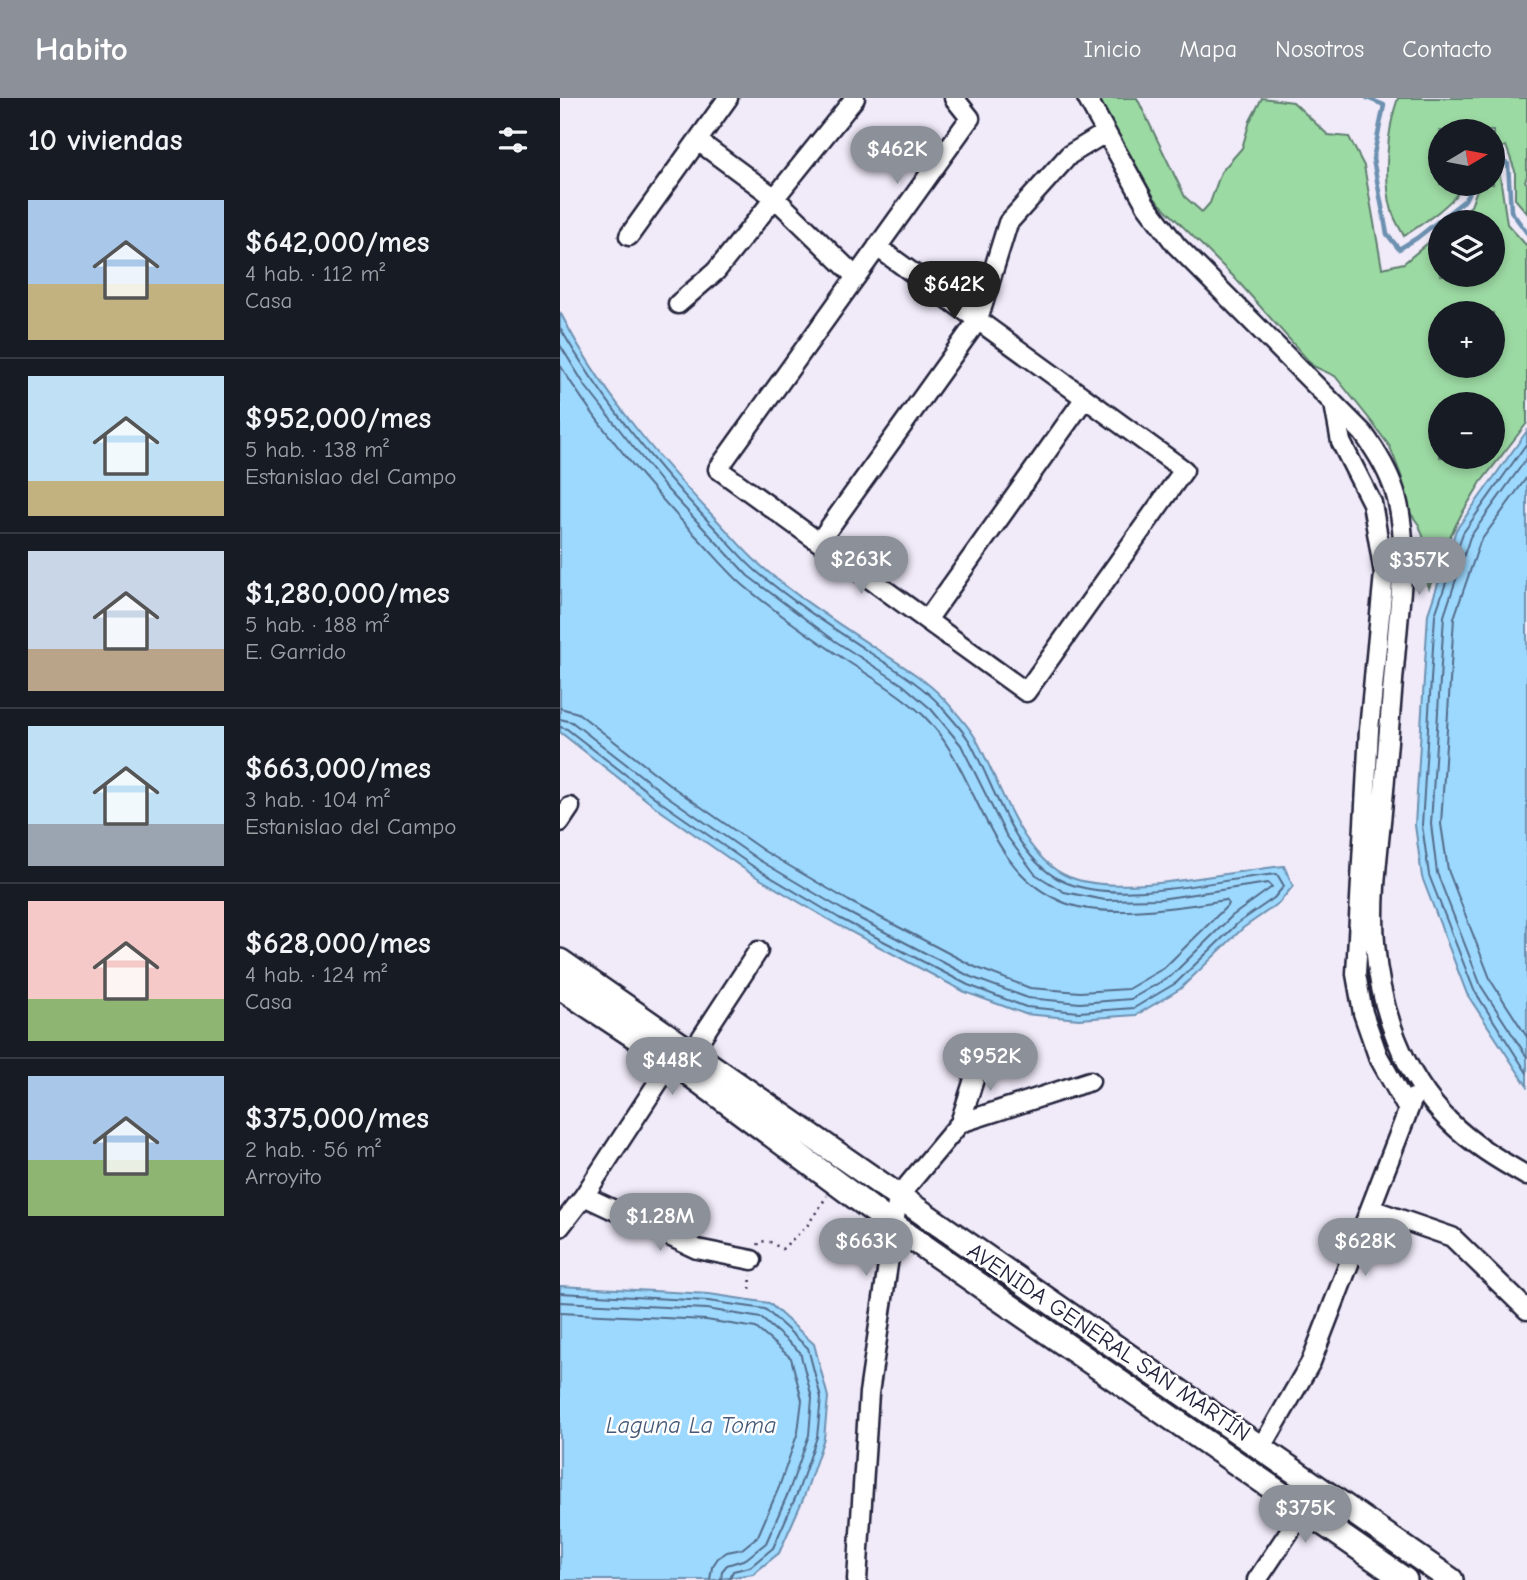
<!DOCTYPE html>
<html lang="es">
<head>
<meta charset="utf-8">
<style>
  body { margin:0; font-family:"Comic Neue",sans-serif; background:#242831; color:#f1f3f6; height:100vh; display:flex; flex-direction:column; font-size:26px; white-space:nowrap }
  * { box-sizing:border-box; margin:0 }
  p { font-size:23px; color:#9ea1a6 }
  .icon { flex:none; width:38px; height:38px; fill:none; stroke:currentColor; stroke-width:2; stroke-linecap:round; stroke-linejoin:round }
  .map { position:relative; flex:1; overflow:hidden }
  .drawer { display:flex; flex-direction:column; background:#171b24; width:560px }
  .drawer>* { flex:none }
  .needle { width:46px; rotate:80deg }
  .fabs { position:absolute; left:868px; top:21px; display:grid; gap:14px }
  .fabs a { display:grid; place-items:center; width:77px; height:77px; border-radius:50%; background:#171b24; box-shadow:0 4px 10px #0003; font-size:35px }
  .price { position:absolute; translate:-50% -60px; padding:0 16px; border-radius:24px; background:#8c9099; color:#fff; font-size:23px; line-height:46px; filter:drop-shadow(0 2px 4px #0008) }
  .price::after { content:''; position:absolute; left:50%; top:42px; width:21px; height:16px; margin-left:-10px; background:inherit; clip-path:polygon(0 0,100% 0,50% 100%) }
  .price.current { background:#222; color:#fff }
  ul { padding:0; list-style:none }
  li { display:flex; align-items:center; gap:21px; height:175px; padding:0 28px }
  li+li { border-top:2px solid #363941 }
  li span { display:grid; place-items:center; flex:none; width:196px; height:140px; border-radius:0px; color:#555 }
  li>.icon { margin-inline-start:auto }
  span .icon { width:84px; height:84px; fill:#fffc; stroke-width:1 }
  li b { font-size:30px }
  h2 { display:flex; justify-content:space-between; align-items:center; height:84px; padding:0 28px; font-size:30px }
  header { display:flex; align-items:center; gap:42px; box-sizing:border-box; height:98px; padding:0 35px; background:#8c9099; color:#fff }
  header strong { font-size:33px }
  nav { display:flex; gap:38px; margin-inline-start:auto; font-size:24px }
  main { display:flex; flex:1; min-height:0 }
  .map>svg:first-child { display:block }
</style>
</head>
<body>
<header>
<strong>Habito</strong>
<nav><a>Inicio</a><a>Mapa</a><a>Nosotros</a><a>Contacto</a></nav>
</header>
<main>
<section class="drawer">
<h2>10 viviendas<svg class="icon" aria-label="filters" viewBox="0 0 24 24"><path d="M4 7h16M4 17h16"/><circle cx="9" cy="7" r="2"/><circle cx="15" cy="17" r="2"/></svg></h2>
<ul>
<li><span style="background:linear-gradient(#a9c7e8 60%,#c2b280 0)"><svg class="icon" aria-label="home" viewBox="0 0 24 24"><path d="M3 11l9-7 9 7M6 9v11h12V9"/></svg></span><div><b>$642,000/mes</b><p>4 hab. · 112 m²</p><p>Casa</p></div></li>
<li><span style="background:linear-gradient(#bfe0f5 75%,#c2b280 0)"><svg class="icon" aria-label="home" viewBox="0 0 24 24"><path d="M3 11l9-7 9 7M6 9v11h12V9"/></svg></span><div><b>$952,000/mes</b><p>5 hab. · 138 m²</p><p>Estanislao del Campo</p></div></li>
<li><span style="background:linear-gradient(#c9d6e8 70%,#b9a48a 0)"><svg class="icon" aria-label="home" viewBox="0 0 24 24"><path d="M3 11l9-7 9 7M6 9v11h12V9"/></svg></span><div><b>$1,280,000/mes</b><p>5 hab. · 188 m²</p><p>E. Garrido</p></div></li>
<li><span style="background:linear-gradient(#bfe0f5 70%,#9aa5b1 0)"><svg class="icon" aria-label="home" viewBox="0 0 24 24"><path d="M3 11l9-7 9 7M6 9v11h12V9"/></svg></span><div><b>$663,000/mes</b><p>3 hab. · 104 m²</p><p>Estanislao del Campo</p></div></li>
<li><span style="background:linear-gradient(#f6c9c9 70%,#8fb573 0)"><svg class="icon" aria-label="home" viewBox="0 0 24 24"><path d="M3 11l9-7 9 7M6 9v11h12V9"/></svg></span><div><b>$628,000/mes</b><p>4 hab. · 124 m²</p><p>Casa</p></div></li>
<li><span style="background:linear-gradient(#a9c7e8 60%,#8fb573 0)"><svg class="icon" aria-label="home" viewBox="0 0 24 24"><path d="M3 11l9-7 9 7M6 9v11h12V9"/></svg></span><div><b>$375,000/mes</b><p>2 hab. · 56 m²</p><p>Arroyito</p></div></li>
</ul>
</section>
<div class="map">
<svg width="967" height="1482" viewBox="0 0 967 1482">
  <rect width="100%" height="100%" fill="#f0eaf9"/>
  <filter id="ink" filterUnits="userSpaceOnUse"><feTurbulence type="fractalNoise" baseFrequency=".0143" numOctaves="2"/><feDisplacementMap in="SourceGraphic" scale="14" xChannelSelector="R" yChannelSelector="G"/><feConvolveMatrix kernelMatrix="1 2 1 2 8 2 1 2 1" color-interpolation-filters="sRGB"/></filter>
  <g filter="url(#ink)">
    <path fill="#9cdaa3" stroke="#5f7e6f" stroke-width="2" fill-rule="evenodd" d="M538,0h39l48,99 17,15 8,-9 11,-31 21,-24 8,-27 12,-23 31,4 35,33 21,2 15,29 18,102 22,-5 36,-30v42h53v-53h-42l20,-16 8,-22h14v-14l6,-1 8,55 20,22v177l-46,59 -20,33 -19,37 -13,36 -9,-21 7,-20 -8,-22 -13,-18 -4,-29 -12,-31 -19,-26 -36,-45 -22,-10 -79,-89 -79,-78zM880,215h53v53h-53zM880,306h53v53h-53z
      M838,0h129v78l-2,5 2,3v29l-12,-14v-28l-9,-25 -13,4v-19h-53v53h25c-15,22 -40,38 -61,52 -4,-8 -10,-17 -12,-25 -9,-32 -5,-82 6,-113z"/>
    <path fill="#9dd9fe" stroke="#6c90b0" stroke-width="2" d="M0,214c38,75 94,142 152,203 16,16 30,34 47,49 33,30 79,59 116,84 23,15 49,30 68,50 11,12 25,27 33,41 24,43 44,118 93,138 53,21 157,-6 215,-11l9,20 -14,17 -36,25 -63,61 -44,26 -57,4 -54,-5 -60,-22 -129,-68 -86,-51 -92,-64 -98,-77z
      M967,333v655l-60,-92 -45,-117 -7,-52 13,-211 28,-84z
      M0,1188l149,8 60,9 45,41 14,53 -4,41 -20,59 -25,56 -26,21 -39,6h-154z"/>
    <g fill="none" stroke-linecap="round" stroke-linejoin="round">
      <path stroke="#536b89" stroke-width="2" d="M0,230c41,70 92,134 148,193 16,16 31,35 48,50 33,28 71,53 107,77 26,18 56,34 77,57 10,12 22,24 30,37 25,45 45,121 97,141 57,22 150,-4 210,-9l7,12 -10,12 -36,25 -62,60 -42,25 -55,4 -53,-5 -58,-22 -129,-67 -85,-51 -92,-64 -95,-74 -7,-2
        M0,247l26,42 78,99 84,90 87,65 68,44 28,24 30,36 45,90 29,39 29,18 41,8 55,-1 108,-16 4,4 -40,29 -61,60 -40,23 -51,4 -52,-5 -57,-21 -128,-67 -84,-50 -92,-64 -95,-74 -12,-3
        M0,267c38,62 85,117 135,170 16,16 31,35 48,50 33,28 71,54 107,78 25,16 51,32 73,52 55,54 60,151 135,185 43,21 122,7 168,0l3,4 -65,64 -36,21 -48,3 -50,-4 -55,-21 -126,-66 -85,-50 -90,-63 -96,-75 -18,-5
        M967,345l-64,90 -28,82 -13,210 7,50 45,115 53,83
        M967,360l-57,79 -26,79 -13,208 6,49 44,113 46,71
        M967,379l-47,65 -26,76 -13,206 7,46 43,111 36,56
        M0,1195l148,8 57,8 43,39 13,50 -4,39 -20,57 -24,54 -23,19 -17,4 -4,9
        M0,1204l147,7 54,9 39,34 12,46 -3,37 -20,56 -23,52 -20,16 -19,6 -5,6 -1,9
        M0,1215l146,7 50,8 35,30 11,42 -4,32 -19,55 -21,49 -16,13 -15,3 -9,6 -6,9 -2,13"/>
      <path stroke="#6c90b0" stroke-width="4.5" d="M807,0l17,7 -11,54 14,75 12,15 18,-11 48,-38 8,-16
        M933,62l2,-2 13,6 3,47 16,22"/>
      <defs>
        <path id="minor" d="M527,0l59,107 30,40 187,188c32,44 39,70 41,124 -7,78 -14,155 -20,233 -4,50 -13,103 -9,153 4,64 28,132 74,178 23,23 50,39 78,55
          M138,43l77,57 81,79
          M69,138l99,-138
          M317,149l307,223 -158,222 -308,-223 252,-351 -16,-20
          M118,206l38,-33 139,-173
          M774,306l7,38 31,61 12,70 -15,157 -13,244 7,39 15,43 29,52
          M259,444l159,-222 30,-97 61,-68 36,-22
          M367,522l158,-222
          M0,724l10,-15
          M400,1025l23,-72
          M24,1098l113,53 55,11
          M811,1111l81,28 75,73
          M0,1129l24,-31 88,-135 20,-9 66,-101
          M702,1349l49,-85 102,-264
          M297,1482l12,-187 29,-196 62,-74 130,-42
          M697,1482l62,-93"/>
        <path id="major" d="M0,863l891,619
          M0,889l112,74 221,164 512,355"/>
      </defs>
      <use href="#minor" stroke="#22223b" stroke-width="23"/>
      <use href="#major" stroke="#22223b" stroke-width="28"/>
      <path stroke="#22223b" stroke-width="2.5" stroke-dasharray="2 5" stroke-linecap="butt" d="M198,1147l2,-4 10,1 12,7 25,-23 20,-30
        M190,1191l1,-14"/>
      <use href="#minor" stroke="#fff" stroke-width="18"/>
      <use href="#major" stroke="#fff" stroke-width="23"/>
    </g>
  </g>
  <g text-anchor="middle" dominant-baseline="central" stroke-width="5" stroke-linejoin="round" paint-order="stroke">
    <g font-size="23" fill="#22223b" stroke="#fff">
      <text transform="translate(549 1244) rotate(34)">AVENIDA GENERAL SAN MARTÍN</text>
    </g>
    <g font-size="24" font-style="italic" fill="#475976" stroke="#fff">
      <text x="131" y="1327">Laguna La Toma</text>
    </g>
  </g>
</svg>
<div class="fabs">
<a><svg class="needle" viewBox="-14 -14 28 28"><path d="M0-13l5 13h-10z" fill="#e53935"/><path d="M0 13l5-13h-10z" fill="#9ea1a6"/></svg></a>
<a><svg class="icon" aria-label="layers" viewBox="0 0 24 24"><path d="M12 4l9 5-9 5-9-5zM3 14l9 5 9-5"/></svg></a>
<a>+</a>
<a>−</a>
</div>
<b class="price" style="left:337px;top:88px">$462K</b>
<b class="price current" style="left:394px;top:223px">$642K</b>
<b class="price" style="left:301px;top:498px">$263K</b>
<b class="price" style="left:859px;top:499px">$357K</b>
<b class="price" style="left:430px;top:995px">$952K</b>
<b class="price" style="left:112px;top:999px">$448K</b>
<b class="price" style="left:100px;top:1155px">$1.28M</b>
<b class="price" style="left:306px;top:1180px">$663K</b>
<b class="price" style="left:805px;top:1180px">$628K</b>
<b class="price" style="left:745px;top:1447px">$375K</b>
</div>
</main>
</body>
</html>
